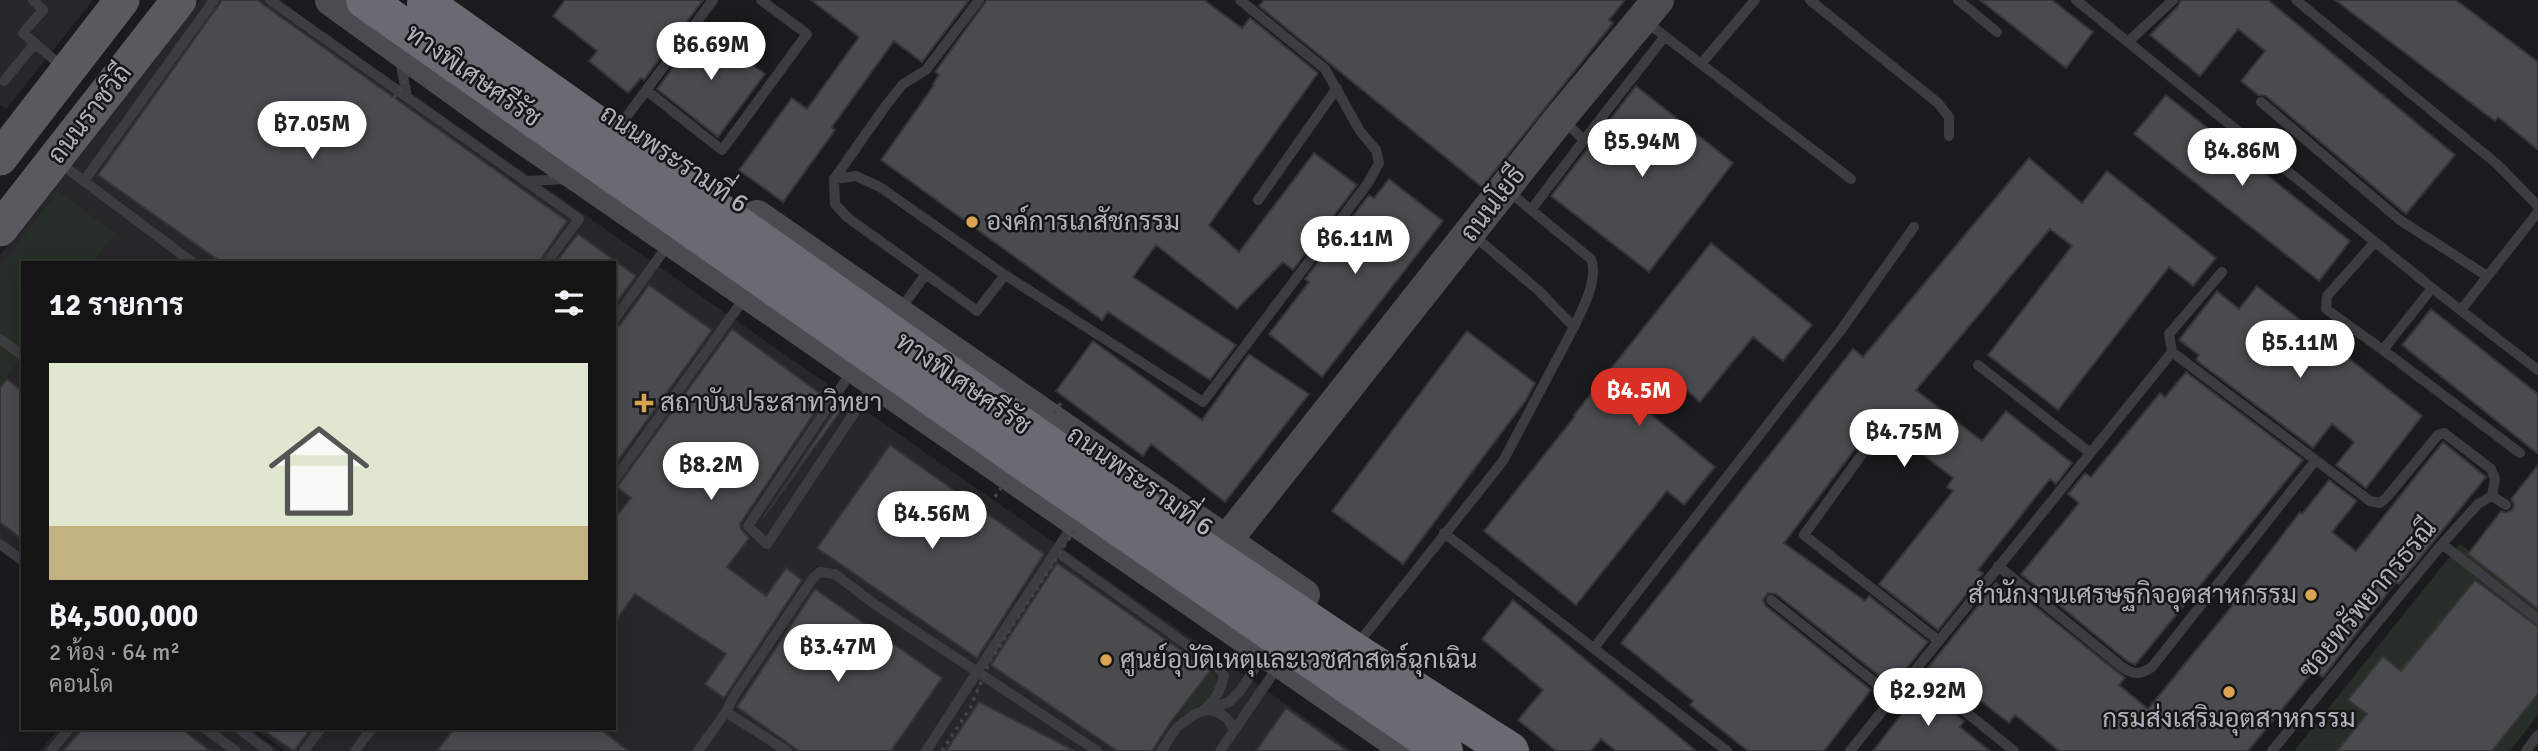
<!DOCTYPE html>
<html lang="th">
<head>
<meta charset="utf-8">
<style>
  body { margin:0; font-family:Signika,Sarabun,sans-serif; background:#212122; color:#f1f3f6; height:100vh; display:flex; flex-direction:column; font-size:26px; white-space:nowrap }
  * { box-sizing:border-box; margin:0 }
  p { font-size:23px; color:#9d9ea0 }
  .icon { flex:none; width:38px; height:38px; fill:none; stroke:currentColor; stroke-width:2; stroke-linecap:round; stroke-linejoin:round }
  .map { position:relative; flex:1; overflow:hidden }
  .side { position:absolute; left:21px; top:261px; width:595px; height:469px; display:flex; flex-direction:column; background:#141415; border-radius:0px; box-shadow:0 4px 18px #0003,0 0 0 2px #333334 }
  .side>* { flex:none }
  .price { position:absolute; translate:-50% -60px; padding:0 16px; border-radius:24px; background:#fff; color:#222; font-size:23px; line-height:46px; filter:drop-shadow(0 2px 4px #0008) }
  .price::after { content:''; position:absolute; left:50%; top:42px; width:21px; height:16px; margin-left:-10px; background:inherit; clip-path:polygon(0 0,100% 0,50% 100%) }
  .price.selected { background:#d93025; color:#fff }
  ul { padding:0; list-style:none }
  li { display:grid; align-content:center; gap:14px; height:371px; padding:0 28px }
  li+li { border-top:2px solid #333334 }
  li span { display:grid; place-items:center; height:217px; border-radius:0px; color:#555 }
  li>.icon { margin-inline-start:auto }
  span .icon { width:126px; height:126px; fill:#fffc; stroke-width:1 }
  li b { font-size:30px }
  h2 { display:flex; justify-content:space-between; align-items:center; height:84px; padding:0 28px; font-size:30px }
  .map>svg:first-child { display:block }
</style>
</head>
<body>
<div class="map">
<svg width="2538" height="751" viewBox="0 0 2538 751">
  <rect width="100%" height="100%" fill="#1a1b1c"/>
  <path fill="#272729" d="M0,0h93l-87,109 -6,-4z
    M200,0h77l1076,751h-1068l-32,-23h361v-466h-591v296l-23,-18v-285z
    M59,728h190l31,23h-240z"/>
  <path fill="#272e27" d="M58,191l57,42 -23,29h-69v93l-23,31v-119z
    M2460,544l78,63v108l-28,36h-216z
    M1211,670c18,25 -16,38 -34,48z"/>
  <path fill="#4a4b4e" stroke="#353538" stroke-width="2" d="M222,0h35l310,221 -28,41h-318l-123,-87z
    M565,0h138l-59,80 -3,-2 -13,15 -39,-32 8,-10 -44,-35z
    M811,0h158l-47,62 -28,-21 -62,86 3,3 -52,72 -44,-32 53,-72 15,11 52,-72z
    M987,0h217l38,28 8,-10 68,55 -109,152 30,27 75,-99 43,32 -64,85 -10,-8 -46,47 -81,-64 -23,32 103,68 -26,35 -102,-68 -6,8 -221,-160 53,-75 -1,-1 6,-9 -4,-3z
    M1264,0h361l-16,20 4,3 -131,164 -223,-181z
    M1980,0h72l41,32 -27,36z
    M2181,0h87l187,155 -49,59 -140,-118 -8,-1 -17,-14 24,-30 -27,-22 -38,47 -50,-41 28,-29z
    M2335,0h121l82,62v88l-40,-33 -3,4z
    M703,27l62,47 -47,63 -61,-48z
    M1636,86l97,77 -84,109 -98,-76z
    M2166,95l184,146 -31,40 -185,-147z
    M2029,158l53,45 25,-32 109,87 -23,28 -24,-19 -111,143 -70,-55 84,-109 -22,-17 -134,161 66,51 24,-30 66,52 -16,21 -6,-5 -72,91 5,3 -45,57 -59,-46 74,-93 -6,-4 6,-9 -73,-57 -9,7 -87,115 81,58 4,-5 59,46 -34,42 -11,-8 -2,1 -105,-83 -8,-1 -5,7 3,6 105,84 -47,61h-76l-58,-46 3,-4 -72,-58 232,-294 10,8z
    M1389,179l54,42 -121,156 -53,-43 40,-52 -4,-3 64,-84 5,3z
    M578,234l58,42 -22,30v-44h-58z
    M1711,243l101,82 -29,36 -30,-24 -53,65 -27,-23 -26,32 68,56 -31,38 -17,-14 -91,114 -92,-74 91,-115 -1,-1z
    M649,285l63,45 -98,136v-138l6,-3z
    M2257,286l165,130 -56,72 -30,-23 18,-23 -22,-18 -19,24 -117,-88 3,-5 -20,-15 38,-49 22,18z
    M2431,309l107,85v60l-136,-109z
    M732,329l93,68 -85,127 1,5 8,9 -22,29 39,29 20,-28 16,12 -78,118 -19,-14 21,-30 -91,-60 -21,29v-104l17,-21 -14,-11z
    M1467,331l68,52 -9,17 -123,164 -71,-53z
    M1093,341l109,79 47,-66 60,40 -84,108 -74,-58 -8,12 -87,-65z
    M2186,372l117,88 -168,205 -8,-4 -106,-87 58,-71 -11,-9 17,-21 6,4 69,-84 5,4z
    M7,379l16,13v148l-23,-18v-134z
    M838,406l4,3 -79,109z
    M2443,442l43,35 -87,107 -3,-2 -73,95 -9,-7 -66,81h-189l-44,-36 -6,8 -28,-22 -7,8 -48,-39 70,-87 11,9 4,-5 114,91 -6,7 29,24 84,-103 -3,-1 71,-93 2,2 27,-34 28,21 -25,31 24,19z
    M890,445l154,109 -67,104 -160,-110z
    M2538,465v144l-70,-55 33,-43 5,2 6,-3 2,-5 -3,-6z
    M1057,563l153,108 -40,52 -18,28h-35l-126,-86z
    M2475,580l63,47v67l-46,57h-155l30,-37 -19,-14 35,-44 18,15z
    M815,589l127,89 -51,73h-92l-62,-44z
    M1513,600l164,135 19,16h-80l-15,-12 -10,12h-35l-38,-31 25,-30 -61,-51z
    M1916,682l48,39 -4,6 30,24h-117l41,-53 -7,-5z
    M979,702l96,49h-129z
    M1286,708l61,43h-91z
    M83,728h98l29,23h-147z
    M260,728h51l-17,23z
    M455,728h144l29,23h-191z"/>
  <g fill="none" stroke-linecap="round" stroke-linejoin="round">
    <path stroke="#3c3d41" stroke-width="10" d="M33,0l10,10 -20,23 42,36
      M270,0l309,219 -32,43
      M1810,0l128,103 11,14v19
      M1958,0l39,32
      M2076,0l356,288
      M2296,0l201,164 41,42
      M1645,21l206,158
      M2129,41l44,-41
      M400,59l7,38
      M1701,64l54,-64
      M4,81l31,-38
      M646,90l76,60 85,-116 -46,-34
      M2261,102l139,118 87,56
      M621,124l92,-124
      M1584,140l81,-104
      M57,161l135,101
      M834,179l53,-75 16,-20 23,-14 53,-70
      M84,181l130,-181
      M526,181l42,-2
      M1508,191l83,68c8,19 -8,49 -17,68
      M1258,200l79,-112
      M1531,210l53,-70 -21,-20
      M2374,243l-47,53 -1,13 57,41
      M1005,275l-125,-88 -24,-11 -22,3 1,25 12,13 130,94 28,-36 198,127 165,-219 11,-20 -3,-13 -16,-19 -35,-62 -85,-69
      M2461,310l77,-98
      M899,311l27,-37
      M614,320l56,-78
      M0,339l23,17
      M2172,352l198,149 10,2 7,-6 51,-62 6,-2 47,36 4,10 -3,17
      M1978,365l111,87
      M852,371l-104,155 19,18 107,-161
      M1877,433l-73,102 135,106
      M2520,453l-137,-103 49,-62 106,82
      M614,480l132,-184
      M1444,533l283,218
      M0,544l23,17
      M2442,544l96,75
      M1056,551l162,116 6,9c-4,17 -10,25 -23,36
      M1998,566l124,101c12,8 18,8 30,0l163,-206
      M1771,600l122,97
      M1363,637l140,-176 71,-134 -36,-37 -66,-56
      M1594,648l247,-318 73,-103
      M1915,671l99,80
      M1209,710c14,3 20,8 25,21
      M726,712l61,39
      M204,728l32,23
      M238,728l30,23
      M51,751l19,-23
      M304,751l17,-23
      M355,751l17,-23
      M698,751l28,-39 8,-16 79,-118 7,-6 15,2 38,29 224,148
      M926,751l148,-228
      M1161,751l16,-24 18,-13 34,-12 11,-11 25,-38
      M1220,751l59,-86
      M1850,751l322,-399 -3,-18 53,-62
      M2272,751l170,-207 36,-40 14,-8 14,9
      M2526,751l12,-16"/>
    <path stroke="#4a4c51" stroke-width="32" d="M331,0l163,118 915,633
      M757,216l547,379
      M1226,541l334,-423 98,-118"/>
    <path stroke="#585a5f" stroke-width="35" d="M0,158l122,-158
      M0,229l179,-229"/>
    <path stroke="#424448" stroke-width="3.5" stroke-dasharray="3.5 5" stroke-linecap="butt" d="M394,98l19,-29
      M1054,413l7,-10
      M995,497l10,-15
      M942,751l28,-43 20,-47 84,-130"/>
    <path stroke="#686b71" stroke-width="38" d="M365,0l667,467 412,284
      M426,4l651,461 275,185 158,101"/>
  </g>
  <g fill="#dca352" stroke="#151617" stroke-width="2.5">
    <circle cx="972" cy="222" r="7"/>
    <path d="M640.5 392.5h7v7h7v7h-7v7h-7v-7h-7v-7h7z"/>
    <circle cx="2311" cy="595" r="7"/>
    <circle cx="1106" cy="660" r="7"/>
    <circle cx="2229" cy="692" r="7"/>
  </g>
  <g text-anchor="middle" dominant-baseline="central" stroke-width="5" stroke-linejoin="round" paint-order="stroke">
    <g font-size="26" fill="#afb3ba" stroke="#151617">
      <text transform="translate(473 76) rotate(35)">ทางพิเศษศรีรัช</text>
      <text transform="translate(90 114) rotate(-52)">ถนนราชวิถี</text>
      <text transform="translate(674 159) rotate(34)">ถนนพระรามที่ 6</text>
      <text transform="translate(1493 204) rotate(-52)">ถนนโยธี</text>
      <text transform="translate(963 384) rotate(35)">ทางพิเศษศรีรัช</text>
      <text transform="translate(1140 481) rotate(35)">ถนนพระรามที่ 6</text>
      <text transform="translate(2368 599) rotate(-50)">ซอยทรัพยากรธรณี</text>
    </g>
    <g font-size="26" fill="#afb3ba" stroke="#151617" text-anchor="start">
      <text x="986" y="222">องค์การเภสัชกรรม</text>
      <text x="660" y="403">สถาบันประสาทวิทยา</text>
      <text x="2297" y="595" text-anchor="end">สำนักงานเศรษฐกิจอุตสาหกรรม</text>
      <text x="1120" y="660">ศูนย์อุบัติเหตุและเวชศาสตร์ฉุกเฉิน</text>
      <text x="2229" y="719" text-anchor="middle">กรมส่งเสริมอุตสาหกรรม</text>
    </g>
  </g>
</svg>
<b class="price" style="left:711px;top:82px">฿6.69M</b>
<b class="price" style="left:312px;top:161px">฿7.05M</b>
<b class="price" style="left:1642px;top:179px">฿5.94M</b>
<b class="price" style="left:2242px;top:188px">฿4.86M</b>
<b class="price" style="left:1355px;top:276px">฿6.11M</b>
<b class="price" style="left:2300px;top:380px">฿5.11M</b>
<b class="price selected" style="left:1639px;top:428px">฿4.5M</b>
<b class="price" style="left:1904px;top:469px">฿4.75M</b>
<b class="price" style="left:711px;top:502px">฿8.2M</b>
<b class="price" style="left:932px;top:551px">฿4.56M</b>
<b class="price" style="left:838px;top:684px">฿3.47M</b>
<b class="price" style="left:1928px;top:728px">฿2.92M</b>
<section class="side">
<h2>12 รายการ<svg class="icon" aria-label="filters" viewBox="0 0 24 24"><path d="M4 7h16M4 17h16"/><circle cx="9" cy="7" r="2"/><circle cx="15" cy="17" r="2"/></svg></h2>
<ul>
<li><span style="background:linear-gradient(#dfe7d0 75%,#c2b280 0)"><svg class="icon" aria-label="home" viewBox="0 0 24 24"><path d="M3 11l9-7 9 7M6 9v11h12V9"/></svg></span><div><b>฿4,500,000</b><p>2 ห้อง · 64 m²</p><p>คอนโด</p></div></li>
</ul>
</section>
</div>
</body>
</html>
